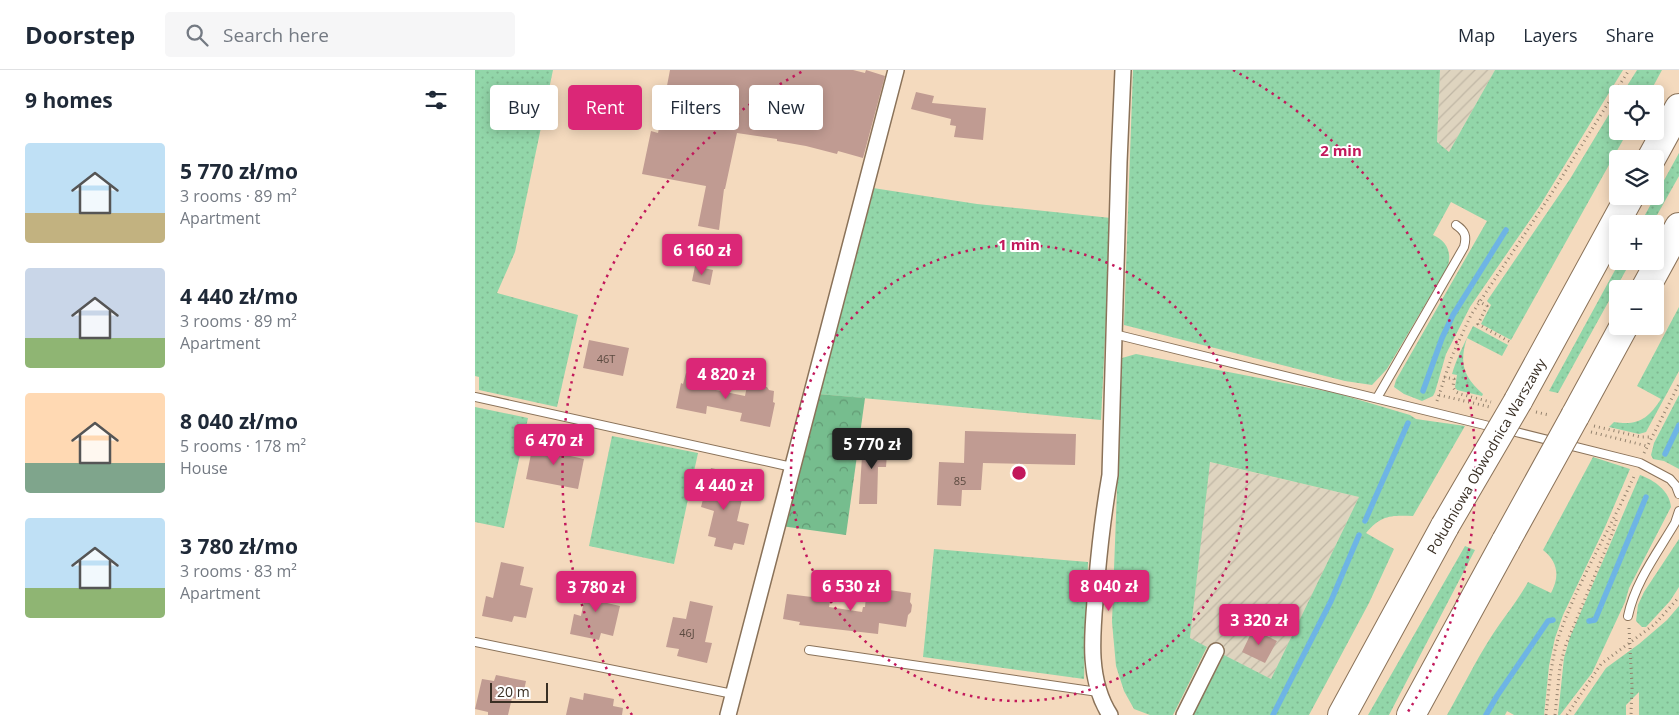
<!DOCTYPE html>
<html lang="en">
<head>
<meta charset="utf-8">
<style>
  body { margin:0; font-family:"Open Sans",sans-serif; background:#f6f6f7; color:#1f2937; height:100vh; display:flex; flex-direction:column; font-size:19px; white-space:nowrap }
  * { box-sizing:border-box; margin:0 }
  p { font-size:16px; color:#747a83 }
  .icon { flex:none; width:28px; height:28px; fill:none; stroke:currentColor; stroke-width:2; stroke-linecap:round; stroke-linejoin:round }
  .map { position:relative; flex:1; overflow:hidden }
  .details { display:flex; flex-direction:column; background:#fff; width:475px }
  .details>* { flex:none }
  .top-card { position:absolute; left:15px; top:15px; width:475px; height:45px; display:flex; gap:10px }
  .tools { position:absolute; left:1134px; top:15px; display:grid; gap:10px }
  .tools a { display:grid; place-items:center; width:55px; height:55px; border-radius:5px; background:#fff; box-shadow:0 2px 12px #0003; font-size:25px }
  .scale { position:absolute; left:15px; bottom:12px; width:58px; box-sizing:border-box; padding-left:5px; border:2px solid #392f24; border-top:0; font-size:14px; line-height:18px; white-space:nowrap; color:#392f24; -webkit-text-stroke:4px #fff; paint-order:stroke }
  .price { position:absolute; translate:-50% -42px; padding:0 11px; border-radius:5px; background:#db2777; color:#fff; font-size:16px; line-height:32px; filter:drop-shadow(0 1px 2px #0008) }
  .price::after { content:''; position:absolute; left:50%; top:30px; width:15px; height:11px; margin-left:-8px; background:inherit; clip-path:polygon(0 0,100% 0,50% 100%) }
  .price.current { background:#222; color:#fff }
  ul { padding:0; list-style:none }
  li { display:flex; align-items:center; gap:15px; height:125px; padding:0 25px }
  li span { display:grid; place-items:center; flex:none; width:140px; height:100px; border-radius:5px; color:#555 }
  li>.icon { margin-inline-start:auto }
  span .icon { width:60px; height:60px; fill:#fffc; stroke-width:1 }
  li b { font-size:21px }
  h2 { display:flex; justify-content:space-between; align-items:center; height:60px; padding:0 25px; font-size:21px }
  .tag { padding:0 18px; border-radius:5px; background:#fff; box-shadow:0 2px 12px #0003; font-size:18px; line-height:45px }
  .tag.current { background:#db2777; color:#fff }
  header { display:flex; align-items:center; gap:30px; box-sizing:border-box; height:70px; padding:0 25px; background:#fff; border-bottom:1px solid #e0e1e3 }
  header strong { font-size:24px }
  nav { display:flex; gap:28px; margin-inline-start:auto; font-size:18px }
  .search { width:350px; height:45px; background:#f6f6f7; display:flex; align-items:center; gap:12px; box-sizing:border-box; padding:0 18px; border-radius:5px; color:#747a83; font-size:19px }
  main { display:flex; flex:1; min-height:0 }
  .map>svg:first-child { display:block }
</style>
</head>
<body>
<header>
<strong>Doorstep</strong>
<div class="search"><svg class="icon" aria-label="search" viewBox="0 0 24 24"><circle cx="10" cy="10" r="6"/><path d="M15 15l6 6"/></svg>Search here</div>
<nav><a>Map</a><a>Layers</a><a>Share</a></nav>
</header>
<main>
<section class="details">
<h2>9 homes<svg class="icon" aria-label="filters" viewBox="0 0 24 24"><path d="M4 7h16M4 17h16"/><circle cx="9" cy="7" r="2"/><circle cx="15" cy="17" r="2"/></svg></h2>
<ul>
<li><span style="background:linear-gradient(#bfe0f5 70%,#c2b280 0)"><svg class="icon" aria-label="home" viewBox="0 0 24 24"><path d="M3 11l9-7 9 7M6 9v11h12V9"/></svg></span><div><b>5 770 zł/mo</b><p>3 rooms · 89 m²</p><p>Apartment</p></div></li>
<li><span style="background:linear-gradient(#c9d6e8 70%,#8fb573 0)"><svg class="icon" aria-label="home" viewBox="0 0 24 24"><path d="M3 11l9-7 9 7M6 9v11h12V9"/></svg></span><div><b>4 440 zł/mo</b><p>3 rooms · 89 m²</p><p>Apartment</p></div></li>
<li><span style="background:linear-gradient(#ffd9b3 70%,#7fa58c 0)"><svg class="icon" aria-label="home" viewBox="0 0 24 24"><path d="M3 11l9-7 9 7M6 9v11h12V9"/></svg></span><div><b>8 040 zł/mo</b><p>5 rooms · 178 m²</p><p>House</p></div></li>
<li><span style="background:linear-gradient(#bfe0f5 70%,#8fb573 0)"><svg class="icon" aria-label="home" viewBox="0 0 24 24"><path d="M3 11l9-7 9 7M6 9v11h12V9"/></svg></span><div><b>3 780 zł/mo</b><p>3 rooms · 83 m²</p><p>Apartment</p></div></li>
</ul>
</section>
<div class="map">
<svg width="1204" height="645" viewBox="0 0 1204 645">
  <defs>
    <pattern id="industrial-furrows" width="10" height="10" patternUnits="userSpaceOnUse" patternTransform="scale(1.25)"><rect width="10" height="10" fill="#ded4bf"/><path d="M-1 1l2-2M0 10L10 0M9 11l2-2" fill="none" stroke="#bfb6a4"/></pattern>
    <pattern id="grass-dots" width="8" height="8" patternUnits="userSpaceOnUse" patternTransform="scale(1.25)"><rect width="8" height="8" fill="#92d6a9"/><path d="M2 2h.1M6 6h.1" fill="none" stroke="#7fb891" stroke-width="1.8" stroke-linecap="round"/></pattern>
    <pattern id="forest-crowns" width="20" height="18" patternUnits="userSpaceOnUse" patternTransform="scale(1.25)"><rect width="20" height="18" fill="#76bd8e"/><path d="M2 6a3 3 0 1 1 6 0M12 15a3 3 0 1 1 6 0" fill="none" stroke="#629a74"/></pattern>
  </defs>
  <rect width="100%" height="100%" fill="#f4dabe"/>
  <path fill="url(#industrial-furrows)" d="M965,0h55l-46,82 -12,-10z
    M734,392l150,35 -88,182 -81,-40z"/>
  <path fill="url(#grass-dots)" d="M0,0h78l-38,182 -18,41 81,22 -21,92 -78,-17v-13l-4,-1z
    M658,0h307l-3,72 12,10 46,-82h128l-84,137 -69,100 -24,47 -11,38 -2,4 -11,5 -18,-7 -10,-7 2,-7 91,-159 -36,-19 -18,33c13,6 19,16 15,31l-61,103 -15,16 -27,-4 -221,-56z
    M1162,0h25l-13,24h-27z
    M1142,31v30h11l-117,209 -30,-16 10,-19 -4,-4 83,-122z
    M1204,83v23l-27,48h-12z
    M398,118l104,16 134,14 -10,202 -283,-26z
    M1145,191h11l-73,132 -9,-2z
    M1204,237v64l-33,61 -7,2 -30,-7 5,-5c24,4 34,-3 47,-23l-24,-13z
    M998,256l35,19 -6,11 -35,-18c-8,25 -4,38 16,56l-1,2 -25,-6 -2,-3 2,-12 -5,-1c5,-17 13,-32 21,-48z
    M661,284l200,39 74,22 6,4 49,7 -52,90c-22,-1 -32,-1 -47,17l28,16 -25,54 -60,112h-116l31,-60 47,24 88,-182 -149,-35 -20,176 17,9 -34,68h-23l-16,-6 -10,-18 -8,-25 -4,-44 10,-264z
    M1204,325v74l-15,-8 -11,-2 -2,-4 3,-12z
    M0,337l53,11 -24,110 -29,-6z
    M137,366l86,17 -24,111 -85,-18z
    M1118,387l37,12 -25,58 -42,88 -8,23 -6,28 -5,49h-30l-7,-4 -2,4h-58c15,-26 28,-53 44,-78 12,-19 26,-35 37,-55l23,11c9,-17 7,-31 -8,-43z
    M1165,405c14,5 30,16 31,32l-42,81 -4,14 -33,71 -32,42h-2l6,-57 6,-21z
    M1204,469v48l-9,14 -24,26h-4l-6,-6 2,-16 6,-13z
    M990,476l10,4 -86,165h-21z
    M459,479l154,13 -4,117 -161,-22z
    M1204,536v109h-40v-23l-13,13v10h-52l32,-47 33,-24 28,-24z"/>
  <path fill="url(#forest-crowns)" d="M343,324l47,4 -19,137 -65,-9z"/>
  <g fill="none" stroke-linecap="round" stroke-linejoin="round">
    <path stroke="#6eb4e5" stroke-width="5.5" d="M948,321l19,-53 11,-23 53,-85
      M1190,384l14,-29
      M890,451l43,-98
      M1114,551l6,-1 51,-123
      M798,645l58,-114 28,-66
      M1011,645l11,-19 51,-75 5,-1"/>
  </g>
  <path fill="#c09b92" d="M195,0h183l12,3 1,-3 19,6 -22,82 -25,-7 -1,3 -31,-8 -29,-5v-2l-40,-6 -12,56h-1l-5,41 -21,-4 8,-40 -64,-12 9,-43 7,2z
    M441,22l18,4 -2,7 54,5 -3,32 -29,-3 2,-11 -6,-1 1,-6 -40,-10z
    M220,196l18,4 -3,15 -18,-4z
    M114,270l40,8 -6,28 -40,-8z
    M219,302l9,1 2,4 8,1 -2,11 34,7 2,-10 8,1 4,-2 8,2 2,3 5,1 -1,11 2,1 -5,24 -30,-6 2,-8 -35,-7 -1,8 -30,-6 5,-25 2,1 3,-11 5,1z
    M490,361l111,3 -1,31 -92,-2 -2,27h-19l-1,16 -24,-1 2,-43 25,1z
    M59,369l20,5 -2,8 32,7 -6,30 -52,-10z
    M388,370l25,1 -2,26h-8l-1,37h-18z
    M236,398l22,5 -5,18 15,4 -6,26 12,3 -5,21 -10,-2 -2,7 -18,-4 2,-8 -8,-2 6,-25 -13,-4z
    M26,492l23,5 -4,18 13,3 -7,30 -12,-2 -2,6 -30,-6 4,-20 7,2z
    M113,510l23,5 -4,18 13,3 -7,30 -12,-3 -2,7 -29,-6 4,-20 7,2z
    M392,517l44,6 -1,9 2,3 -1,7 -3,3 -2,12 -27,-4 -1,11 -79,-9 1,-3 -17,-3 4,-25 25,3v-3l19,3 -2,10 33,5 1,-5h2z
    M215,531l23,5 -8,36 7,1 -5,20 -30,-7 2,-7 -13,-2 7,-30 13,2z
    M778,559l24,12 -12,22 -23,-11z
    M21,605l30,6 -4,19 -10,-2 -4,17h-20v-3l-13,-3 7,-30 12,2z
    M109,623l30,6 -1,7 10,2 -1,7h-56l4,-18 13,3z"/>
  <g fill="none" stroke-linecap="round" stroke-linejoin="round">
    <defs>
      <path id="lane" d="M639,264l383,94
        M0,327l317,70
        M902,328l87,-151c3,-11 1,-16 -8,-22
        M1033,360l132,33 30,16 6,7 3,8
        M1153,546c7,-34 30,-64 47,-93l4,-12
        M0,572l258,52
        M334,580l289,42"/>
      <path id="street" d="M253,645l168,-645
        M635,645c-26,-40 -16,-93 -13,-138 3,-34 7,-68 13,-102l9,-313 4,-92
        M709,645l32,-64"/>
      <path id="highway" d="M1176,89l28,-51
        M1170,219l34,-62
        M1043,331l112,-205
        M1100,346l49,-90
        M867,645l103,-189
        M936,645l95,-174"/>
    </defs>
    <use href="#lane" stroke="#8a7259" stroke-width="10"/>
    <use href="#street" stroke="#8a7259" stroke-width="18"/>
    <use href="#highway" stroke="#8a7259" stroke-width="30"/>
    <path stroke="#93826e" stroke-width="3" stroke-dasharray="1 4" stroke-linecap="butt" d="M1003,231l9,5 -9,18 32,18
      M969,307l10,2 -1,8 3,5 4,2 31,8
      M964,325l51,12
      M962,331l15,-45 19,-41 77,-116 81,-129
      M1061,342l13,3
      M1119,356l47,11h10
      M1116,362l56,14
      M1169,383l35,-69
      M1154,558l3,58 -1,29
      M1071,645c3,-27 5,-57 14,-82 20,-56 51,-105 75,-159
      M1080,645l5,-48 5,-20 47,-113 5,-16
      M1092,645l34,-51 54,-40 24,-27"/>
    <use href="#lane" stroke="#fff" stroke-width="8"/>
    <use href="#street" stroke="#fff" stroke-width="15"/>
    <use href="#highway" stroke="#fff" stroke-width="28"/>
    <defs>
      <path id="highway-bridge" d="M970,456l73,-125
        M1031,471l69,-125"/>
    </defs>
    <use href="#highway-bridge" stroke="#8a7259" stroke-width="30" stroke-linecap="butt"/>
    <use href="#highway-bridge" stroke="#fff" stroke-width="28"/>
  </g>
  <g fill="none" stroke="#c2185b" stroke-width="2.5" stroke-dasharray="2.5 5">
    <circle cx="544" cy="403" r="228"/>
    <path d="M157 645A456 456 0 0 1 330 0M758 0A456 456 0 0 1 931 645"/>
  </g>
  <g text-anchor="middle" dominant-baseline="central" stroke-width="4" stroke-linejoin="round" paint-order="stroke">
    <g font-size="11" fill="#5b4a40">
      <text x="131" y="288">46T</text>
      <text x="485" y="410">85</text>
      <text x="212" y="562">46J</text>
    </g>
    <g font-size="14" fill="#392f24" stroke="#fff">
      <text transform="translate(1011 386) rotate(-60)">Południowa Obwodnica Warszawy</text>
    </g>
  </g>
  <circle cx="544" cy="403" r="8" fill="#c2185b" stroke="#fff" stroke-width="2.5"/>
  <g font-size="15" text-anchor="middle" font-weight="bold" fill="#c2185b" stroke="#fff" stroke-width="4" stroke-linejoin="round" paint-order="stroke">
    <text x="866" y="86">2 min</text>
    <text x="544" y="180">1 min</text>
  </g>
</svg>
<div class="tools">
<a><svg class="icon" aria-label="locate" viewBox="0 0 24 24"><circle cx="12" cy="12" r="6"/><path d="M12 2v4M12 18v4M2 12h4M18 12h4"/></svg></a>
<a><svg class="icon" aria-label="layers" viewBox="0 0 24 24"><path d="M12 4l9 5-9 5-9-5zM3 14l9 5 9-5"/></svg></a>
<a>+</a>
<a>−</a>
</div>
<div class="scale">20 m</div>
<b class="price" style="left:227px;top:206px">6 160 zł</b>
<b class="price" style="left:251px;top:330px">4 820 zł</b>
<b class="price" style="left:79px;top:396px">6 470 zł</b>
<b class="price current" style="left:397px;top:400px">5 770 zł</b>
<b class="price" style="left:249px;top:441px">4 440 zł</b>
<b class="price" style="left:376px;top:542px">6 530 zł</b>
<b class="price" style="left:634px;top:542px">8 040 zł</b>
<b class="price" style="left:121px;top:543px">3 780 zł</b>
<b class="price" style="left:784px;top:576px">3 320 zł</b>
<div class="top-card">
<a class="tag">Buy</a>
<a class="tag current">Rent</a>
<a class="tag">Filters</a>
<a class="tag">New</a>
</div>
</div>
</main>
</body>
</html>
